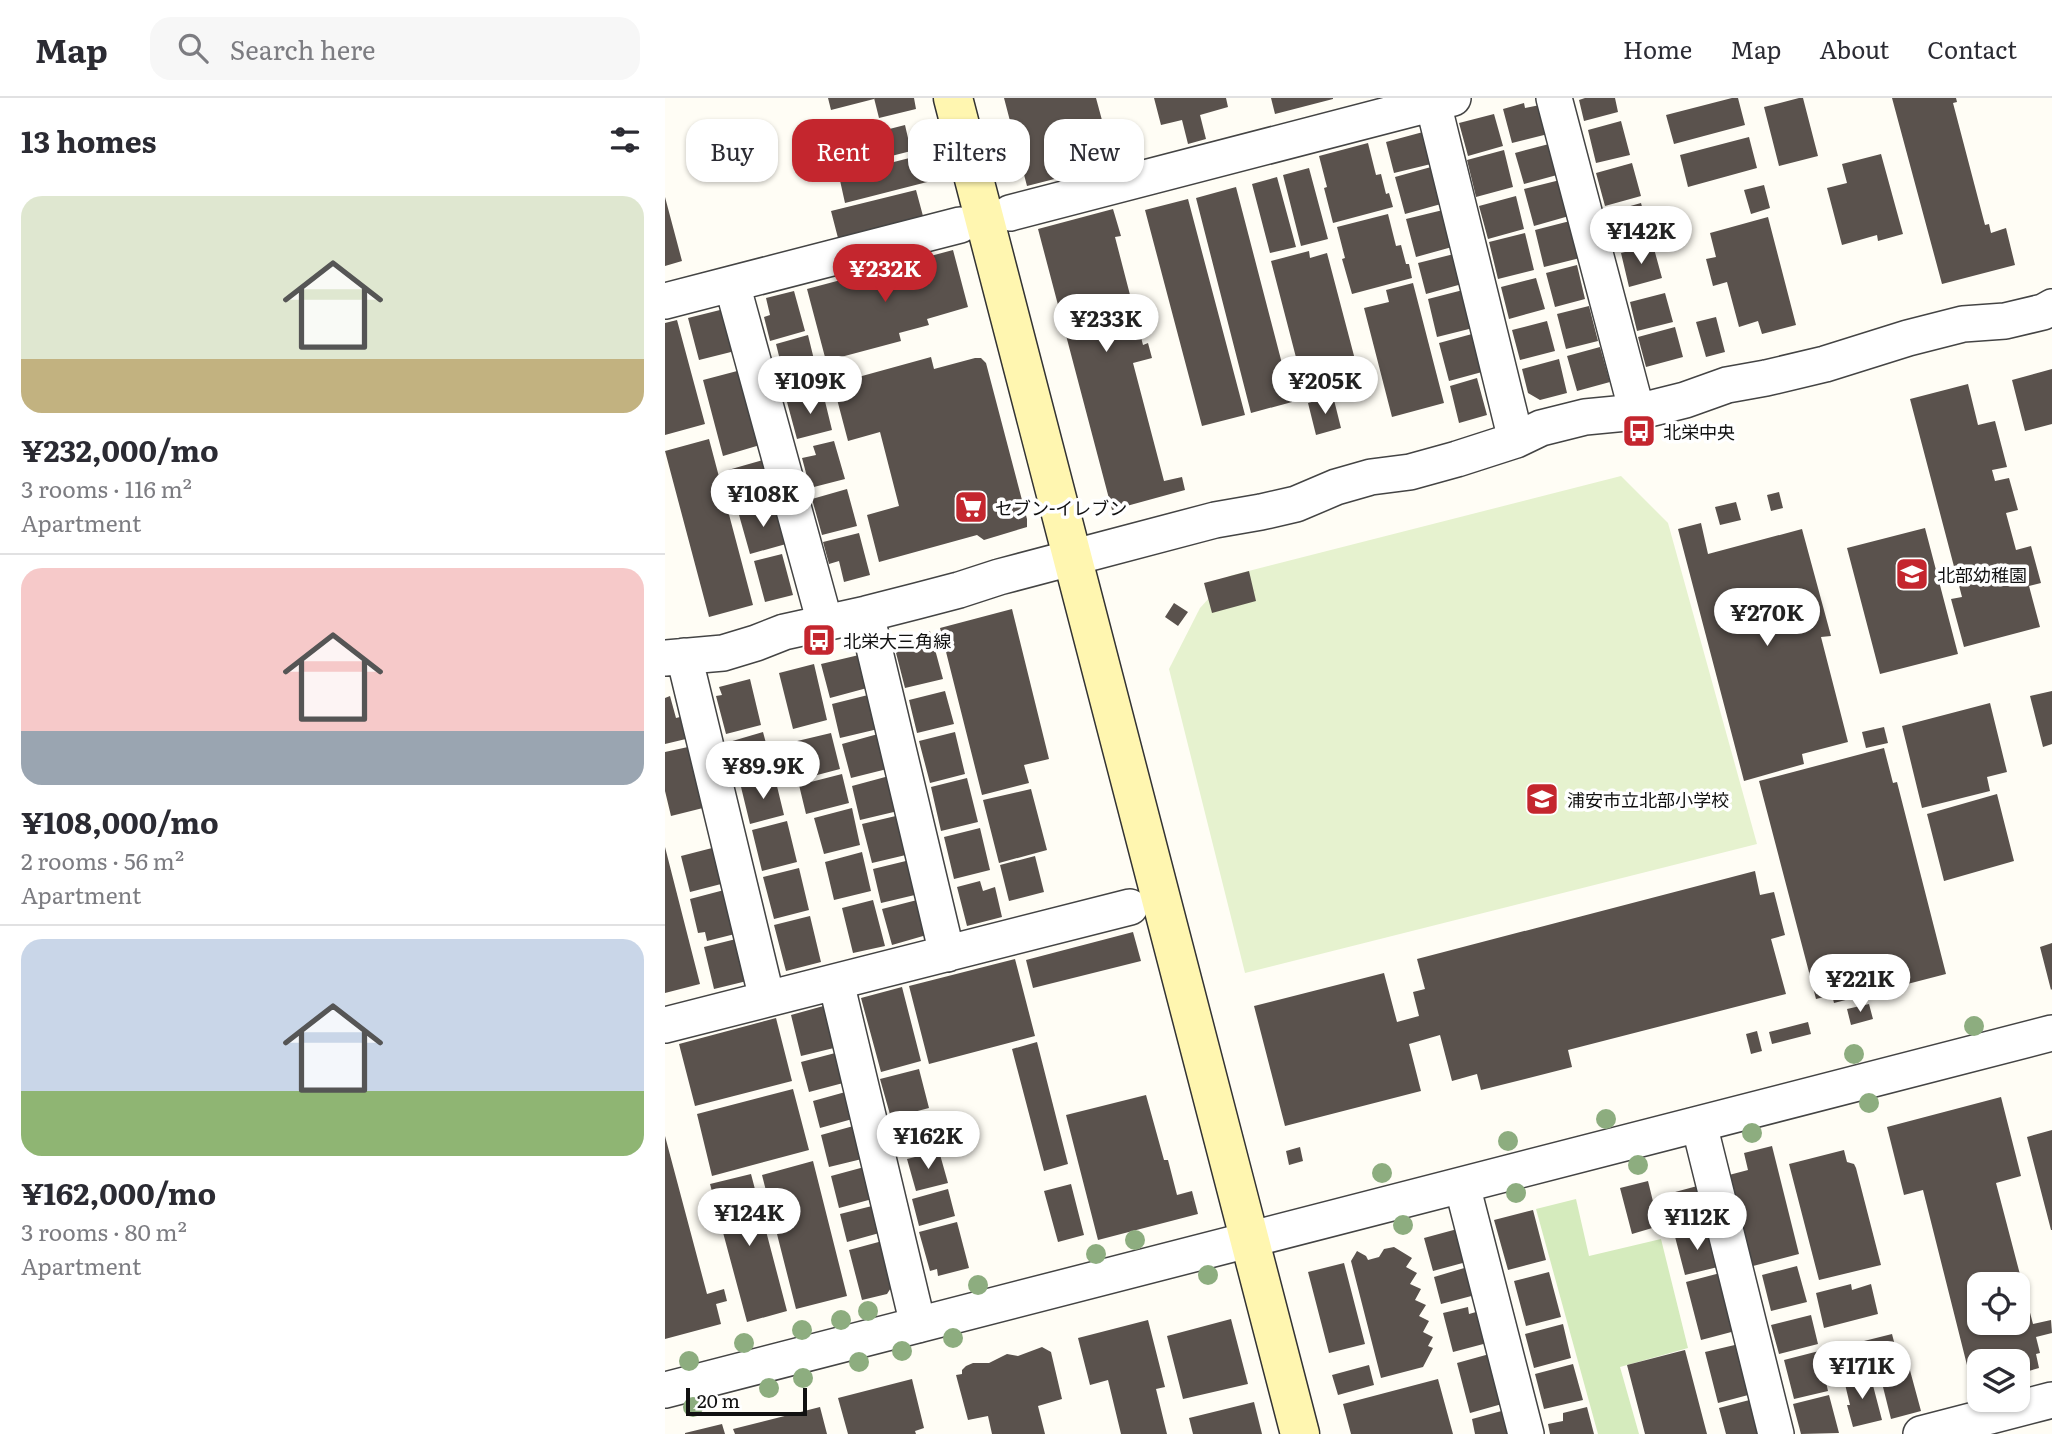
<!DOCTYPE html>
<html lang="en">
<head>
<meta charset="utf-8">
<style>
  body { margin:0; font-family:Literata,"Noto Sans JP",serif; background:#f7f7f7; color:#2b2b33; height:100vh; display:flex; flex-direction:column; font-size:26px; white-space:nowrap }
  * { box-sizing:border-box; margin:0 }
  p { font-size:23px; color:#7c7c81 }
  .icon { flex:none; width:38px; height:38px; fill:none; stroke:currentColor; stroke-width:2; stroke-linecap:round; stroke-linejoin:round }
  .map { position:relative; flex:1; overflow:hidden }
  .drawer { display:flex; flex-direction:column; background:#fff; width:665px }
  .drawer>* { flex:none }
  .hud { position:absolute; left:21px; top:21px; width:665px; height:63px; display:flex; gap:14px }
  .buttons { position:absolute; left:1302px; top:1174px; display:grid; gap:14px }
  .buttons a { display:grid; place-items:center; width:63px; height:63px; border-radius:14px; background:#fff; box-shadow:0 2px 5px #0004; font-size:35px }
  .scale { position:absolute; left:21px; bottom:18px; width:121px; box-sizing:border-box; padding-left:7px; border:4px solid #111; border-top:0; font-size:19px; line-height:24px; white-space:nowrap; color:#111; -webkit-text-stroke:5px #fff; paint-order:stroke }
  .price { position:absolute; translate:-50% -60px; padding:0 16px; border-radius:24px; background:#fff; color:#222; font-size:23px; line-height:46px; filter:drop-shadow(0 2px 4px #0008) }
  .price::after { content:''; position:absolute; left:50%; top:42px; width:21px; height:16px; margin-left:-10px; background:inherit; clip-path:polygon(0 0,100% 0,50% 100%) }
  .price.current { background:#c4262e; color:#fff }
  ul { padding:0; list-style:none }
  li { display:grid; align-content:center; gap:14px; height:371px; padding:0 21px }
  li+li { border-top:2px solid #e1e1e2 }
  li span { display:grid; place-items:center; height:217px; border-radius:21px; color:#555 }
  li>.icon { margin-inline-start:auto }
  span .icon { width:126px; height:126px; fill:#fffc; stroke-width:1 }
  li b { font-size:30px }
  h2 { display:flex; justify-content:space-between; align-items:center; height:84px; padding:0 21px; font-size:30px }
  .chip { padding:0 24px; border-radius:21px; background:#fff; box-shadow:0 2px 5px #0004; font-size:24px; line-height:63px }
  .chip.current { background:#c4262e; color:#fff }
  header { display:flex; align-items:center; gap:42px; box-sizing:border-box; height:98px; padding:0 35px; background:#fff; border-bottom:2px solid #e1e1e2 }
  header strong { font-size:33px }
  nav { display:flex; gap:38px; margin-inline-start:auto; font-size:24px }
  .search { width:490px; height:63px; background:#f7f7f7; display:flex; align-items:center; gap:18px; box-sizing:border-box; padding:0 24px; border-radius:21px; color:#7c7c81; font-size:26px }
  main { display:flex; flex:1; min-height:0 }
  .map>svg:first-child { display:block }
</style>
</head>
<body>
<header>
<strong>Map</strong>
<div class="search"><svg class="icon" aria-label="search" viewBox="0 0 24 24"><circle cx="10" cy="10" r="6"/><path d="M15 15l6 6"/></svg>Search here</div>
<nav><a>Home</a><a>Map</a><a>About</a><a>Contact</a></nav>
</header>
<main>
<section class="drawer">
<h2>13 homes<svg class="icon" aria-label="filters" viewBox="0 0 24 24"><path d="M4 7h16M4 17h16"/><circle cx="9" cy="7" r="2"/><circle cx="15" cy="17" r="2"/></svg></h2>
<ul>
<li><span style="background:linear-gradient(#dfe7d0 75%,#c2b280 0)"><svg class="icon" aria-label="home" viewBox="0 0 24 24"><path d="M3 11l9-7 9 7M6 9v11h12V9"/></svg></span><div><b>¥232,000/mo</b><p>3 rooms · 116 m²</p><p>Apartment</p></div></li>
<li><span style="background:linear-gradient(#f6c9c9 75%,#9aa5b1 0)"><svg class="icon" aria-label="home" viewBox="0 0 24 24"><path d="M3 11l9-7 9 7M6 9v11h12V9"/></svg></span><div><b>¥108,000/mo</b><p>2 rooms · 56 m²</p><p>Apartment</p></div></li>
<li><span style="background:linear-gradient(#c9d6e8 70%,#8fb573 0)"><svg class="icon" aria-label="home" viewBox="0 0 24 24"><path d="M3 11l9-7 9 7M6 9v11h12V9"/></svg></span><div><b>¥162,000/mo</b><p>3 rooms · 80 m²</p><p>Apartment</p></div></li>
</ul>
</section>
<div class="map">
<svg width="1387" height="1336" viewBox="0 0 1387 1336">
  <rect width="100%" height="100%" fill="#fffdf5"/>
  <path fill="#d5ebbd" d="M911,1101l13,57 72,-17 27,109 -68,19 19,67h-41l-62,-225z"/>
  <path fill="#e6f2cf" d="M956,378l47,47 89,321 -512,129 -76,-304 31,-61 29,-32z"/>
  <path fill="#5a524d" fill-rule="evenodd" d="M163,0h46v1l-43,11z
    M209,0h40l2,11 -37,9z
    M339,0h92l10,37 -9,2 5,18 -31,8 3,11 -47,12z
    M489,0h72l2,9 -28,8 6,24 -18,5 -6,-24 -21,5z
    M606,0h62v1l-58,15z
    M920,0h30l3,14 -34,9 -5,-21z
    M1067,0h6l7,27 -71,19 -8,-29z
    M1134,0h4l15,58 -39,10 -15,-59z
    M1227,0h64l1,4 -4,1 32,122 4,-1 2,9 15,-5 9,37 -73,19z
    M859,5l1,5 15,-3 8,29 -36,9 -9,-34z
    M829,16l9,32 -35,10 -9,-33z
    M956,23l9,34 -34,8 -8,-33z
    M462,24l9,33 -14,4 -9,-33z
    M240,27l6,26 -90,23 -6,-26z
    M758,34l8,32 -37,9 -8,-31z
    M1084,39l8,31 -69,19 -8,-32z
    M703,45l8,32 5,-1 5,20 3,-1 4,14 -60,16 -9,-35 3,-1 -8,-31z
    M884,46l8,31 -33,9 -9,-31z
    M839,52l9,37 -37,10 -9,-37z
    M264,55l6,27 -90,23 -6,-27z
    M1216,56l22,80 -25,7 -1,-6 -35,10 -15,-57 20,-5 -5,-19z
    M967,65l9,33 -36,10 -9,-33z
    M766,69l10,37 -36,10 -10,-37z
    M644,70l19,71 -27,7 -18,-71z
    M612,79l19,70 -26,6 -18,-69z
    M895,82l9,36 -35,10 -10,-37z
    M1099,87l6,23 -19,6 -7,-24z
    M571,89l56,215 -41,11 -55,-215z
    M251,92l7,26 -85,22 -7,-27z
    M851,98l8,33 -36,10 -9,-33z
    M0,99l17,64 -17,5z
    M523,101l57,216 -43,11 -57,-216z
    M976,105l10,36 -33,9 -9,-36z
    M448,111l8,27 -6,1 28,108 5,-2 4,15 -19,5 31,118 18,-4 3,13 -73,20 -74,-281z
    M778,112l9,37 -36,10 -10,-38z
    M723,116l8,32 5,-1 5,19h3l3,14 -60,16 -10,-35 3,-1 -8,-31z
    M1103,119l28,108 -34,9 -4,-13 -19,6 -12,-45 -14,4 -7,-27 10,-2 -6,-24z
    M905,123l10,37 -36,9 -9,-37z
    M860,135l9,37 -36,9 -9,-37z
    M988,147l9,33 -33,9 -8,-34z
    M288,152l15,57 -41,12 2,6 -30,8 2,8 -75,20 -19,-72z
    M644,153l1,7 17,-5 31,118 -25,6 3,11 -30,8 -35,-135z
    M789,156l8,30 -36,10 -8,-31z
    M912,167l8,34 -30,8 -9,-34z
    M871,180l9,31 -36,10 -8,-32z
    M748,185l31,120 -52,14 -28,-109 25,-6 -3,-12z
    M798,192l10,38 -36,9 -9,-38z
    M129,193l11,40 -35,10 -6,-24 6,-2 -4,-17z
    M1000,195l8,29 -36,9 -7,-29z
    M924,208l9,35 -32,8 -9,-35z
    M59,211l11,42 -36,9 -11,-42z
    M1051,219l9,35 -19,5 -10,-35z
    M12,222l28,104 -40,11v-112z
    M882,223l8,30 -35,9 -8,-30z
    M1010,229l8,30 -37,10 -8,-30z
    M807,236l10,38 -33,9 -10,-38z
    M143,237l11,45 -36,10 -7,-29 4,-1 -4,-16z
    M935,249l10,35 -33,9 -10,-35z
    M266,259l3,12 41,-11h6l5,5 41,156v8l-43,13 -7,-5 -98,27 -12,-47 32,-9 -19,-74 -32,9 -15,-57z
    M894,261l8,34 -27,7 -12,-7 -6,-24z
    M1387,271v55l-27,7 -13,-51z
    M76,272l19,75 -37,11 -20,-76z
    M812,280l10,37 -28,8 -9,-37z
    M1303,286l10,41 17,-4 12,46 -15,3 3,11 14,-3 9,32 -12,3 10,37 15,-4 10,37 -12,3 11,41 -76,20 -13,-48 11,-2 -52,-198z
    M158,295l9,37 -35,9 -10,-37z
    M668,298l8,32 -25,7 -8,-32z
    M44,341l44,166 -44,12 -44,-166z
    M169,343l11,38 -35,9 -8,-30 14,-3 -3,-9z
    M98,362l10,40 -34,10 -11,-40z
    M182,391l10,37 -35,9 -10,-36z
    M1114,394l4,16 -12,3 -4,-16z
    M1071,404l5,18 -21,5 -5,-18z
    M111,407l10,39 -36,10 -11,-39z
    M1036,425l7,31 94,-25 29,107 -10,1 27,105 -46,12 2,10 -60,17 -66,-252z
    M1260,430l33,126 -78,20 -33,-126z
    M194,435l11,42 -26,7 -5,-21 -10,3 -6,-22z
    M117,456l11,41 -28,7 -11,-41z
    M584,473l7,30 -44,12 -8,-30z
    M509,505l14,9 -10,14 -13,-9z
    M347,511l37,150 -25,6 5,18 -47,12 -42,-167z
    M265,533l13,48 -38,9 -10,-39 14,-4 -2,-8z
    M194,557l8,33 -37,10 -9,-34z
    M149,566l13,56 -34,9 -14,-56z
    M85,581l11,46 -35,9 -10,-38 6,-1 -3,-8z
    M280,593l9,33 -37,9 -8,-33z
    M1387,593v53l-9,3 -13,-51z
    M203,597l10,34 -38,9 -8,-34z
    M5,598l6,22 8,-2 6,22 -25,6v-46z
    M1325,605l17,69 -20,5 3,14 -68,17 -20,-82z
    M1219,629l4,16 -22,5 -4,-16z
    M98,634l11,41 -36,9 -9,-40z
    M290,634l10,42 -35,9 -11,-42z
    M166,635l9,36 -38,10 -9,-37z
    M213,636l9,35 -36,9 -9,-34z
    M23,649l15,61 -32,8 -6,-25v-39z
    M1219,650l9,35 4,-1 49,192 -112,29 -2,-8 -16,4 -57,-218z
    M177,676l7,29 -43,11 -7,-29z
    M224,678l9,35 -38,9 -8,-34z
    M110,680l9,37 -34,9 -9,-37z
    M302,680l11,44 -37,9 -10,-44z
    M366,691l16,61 -48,13 -16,-63z
    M1332,696l17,67 -70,20 -17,-67z
    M187,710l8,37 -36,9 -10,-36z
    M235,717l10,39 -38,9 -10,-39z
    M122,723l10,41 -35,9 -10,-41z
    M315,730l10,42 -36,9 -10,-42z
    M0,749l35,137 -35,9z
    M51,749l9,36 -35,9 -9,-36z
    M197,754l9,39 -37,9 -9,-38z
    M370,758l9,36 -35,9 -9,-36z
    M245,762l9,34 -38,9 -8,-34z
    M134,770l10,42 -35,9 -11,-42z
    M1090,773l5,24 14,-3 11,43 -14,4 15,55 -218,56 4,17 -91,23 -4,-16 -25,7 -12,-46 -31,9 12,47 -136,35 -31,-120 130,-33 13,49 22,-6 -6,-24 12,-3 -8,-30z
    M315,783l3,10 12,-4 7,30 -35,9 -10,-39z
    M63,791l11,44 -32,8 -2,-9 -7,1 -8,-34z
    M256,801l9,35 -38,11 -10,-36z
    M208,802l12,46 -32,7 -11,-45z
    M145,818l11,46 -35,9 -12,-46z
    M468,834l8,29 -108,27 -7,-28z
    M75,840l11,42 -37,9 -10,-42z
    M1387,845v46l-1,1 -11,-43z
    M350,861l20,77 -106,28 -20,-78z
    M237,889l19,74 -40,11 -20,-74z
    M1204,906l4,15 -22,6 -4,-16z
    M162,907l11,42 -37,9 -10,-41z
    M111,920l16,63 -97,25 -16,-62z
    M1143,924l3,12 -39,10 -3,-12z
    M1092,933l5,20 -11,3 -5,-20z
    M372,944l31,122 -24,7 -32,-122z
    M174,954l8,30 -38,10 -8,-30z
    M254,971l10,39 -38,10 -11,-39z
    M128,991l16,61 -97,26 -15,-62z
    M184,993l7,27 -36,10 -7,-27z
    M481,997l18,65h4l9,35 15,-4 6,23 -100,26 -32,-125z
    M1336,999l20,79 -25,7 37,141 18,-4 1,13 -16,4 4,16 -4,1 3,14 -21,6v-12h-39v22l-7,1 -49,-195 -19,5 -17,-68zM1314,1186h39v39h-39z
    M265,1017l8,31 -34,9 -8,-31z
    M192,1027l9,33 -37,9 -8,-32z
    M1387,1032v100h-1l-24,-93z
    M0,1038l42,158 17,-5 3,12 -11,3 5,20 -56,15z
    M1107,1048l27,108 -46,12 -24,-91 19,-5 -4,-17z
    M635,1049l3,14 -14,4 -3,-14z
    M1179,1052l3,12 7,2 2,4 25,97 -62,15 -30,-116z
    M274,1053l9,32 -32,8 -9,-32z
    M148,1063l34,135 -51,13 -34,-134z
    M203,1068l8,32 -37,10 -8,-32z
    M86,1076l36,137 -40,11 -37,-138z
    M983,1083l11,45 -27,8 -12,-46z
    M406,1086l13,51 -26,7 -14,-51z
    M1036,1087l8,29 -38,10 -7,-29z
    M283,1091l7,27 -36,10 -7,-27z
    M211,1107l7,27 -36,10 -7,-28z
    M868,1112l13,50 -38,10 -14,-50z
    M292,1124l12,46 -31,8 -1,-7 -7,2 -11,-39z
    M1031,1129l3,12 16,-3 7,30 -37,9 -11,-42z
    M796,1130l9,33 -37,10 -9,-33z
    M221,1142l10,40 -9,14 -25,6 -13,-50z
    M729,1149l18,11 -6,9 11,6 -7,11 11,5 -6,11 11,5 -7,11 10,5 -6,11 10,5 -5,9 5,2 -10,19 -42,11 -30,-117 6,-10 9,5 2,4 11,-3 5,-8z
    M679,1165l21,81 -36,9 -21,-81z
    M806,1168l8,28 -38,10 -7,-27z
    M1132,1168l10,36 -36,9 -9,-36z
    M884,1174l12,45 -35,9 -12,-45z
    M1059,1174l15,58 -38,10 -15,-58z
    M1186,1186l1,6 19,-6 7,30 -54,14 -8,-35z
    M803,1209l1,7 14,-4 8,32 -38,10 -10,-39z
    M1146,1217l7,29 -39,10 -8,-29z
    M566,1221l17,65 -65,15 -16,-63z
    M483,1222l17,67 -9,2 11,45h-46l-13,-54 -18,5 -12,-47z
    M898,1226l8,34 -37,10 -9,-34z
    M1227,1236l7,27 -56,13 -7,-26z
    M1074,1246l13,50 -34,9 -13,-51z
    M377,1249l9,5 11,47 -24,7 7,28h-53l-4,-18 -20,4 -12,-45 6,-1v-4l4,-4 7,-3h16l18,-9 11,2z
    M1020,1252l22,84h-62l-18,-69z
    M1154,1253l9,40 -34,8 -10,-39z
    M828,1255l9,51 -32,9 -13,-50z
    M1243,1265l13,48 -30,8 -12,-48z
    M908,1266l10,36 -39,9 -9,-35z
    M704,1267l5,20 -36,10 -6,-20z
    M1205,1276l12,46 -29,7 -6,-22h3l-6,-25z
    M247,1281l12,49 -9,3 1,3h-68l-10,-36z
    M773,1281l15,55h-102l-8,-30z
    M1164,1297l10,38 -38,1 -8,-30z
    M1092,1300l9,36h-40l-7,-26z
    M589,1304l8,32h-69l-4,-16z
    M155,1309l7,27h-92l-2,-5z
    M922,1309l7,27h-44l-2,-10 15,-3v-8z
    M844,1311l7,25h-41l-3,-15z
    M57,1326l3,10h-40v-1z"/>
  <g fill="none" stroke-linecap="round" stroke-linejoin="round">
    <defs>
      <path id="street" d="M889,0l83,314
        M768,5l83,337
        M345,115l443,-115
        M67,186l93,339
        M0,203l295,-76
        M201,516l81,340
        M19,558l83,343
        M0,560l58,-5 33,-10 28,-11 82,-18 51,-13 42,-11 40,-13 216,-57 46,-8 35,-8 40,-17 35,-10 39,-5 47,-13 59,-19 25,-12 44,-11 52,-5 48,-12 42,-15 39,-7 59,-14 83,-26 55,-14 42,-3 38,-9 9,-5
        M171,884l82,343
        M0,927l465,-118
        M1034,1026l77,310
        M797,1087l64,249
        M0,1292l1387,-357
        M1256,1336l131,-34"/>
      <path id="secondary" d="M288,0l347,1336"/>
    </defs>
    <use href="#street" stroke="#444" stroke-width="38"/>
    <use href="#secondary" stroke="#333" stroke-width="41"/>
    <use href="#street" stroke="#fff" stroke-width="35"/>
    <use href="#secondary" stroke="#fff6b0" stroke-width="38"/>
  </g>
  <g fill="#8dad7f">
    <circle cx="1309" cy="928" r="10"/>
    <circle cx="1189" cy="956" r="10"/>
    <circle cx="1204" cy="1005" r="10"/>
    <circle cx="941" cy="1021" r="10"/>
    <circle cx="1087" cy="1035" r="10"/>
    <circle cx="843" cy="1043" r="10"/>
    <circle cx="973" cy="1067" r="10"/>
    <circle cx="717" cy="1075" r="10"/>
    <circle cx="851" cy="1095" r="10"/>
    <circle cx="738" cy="1127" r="10"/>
    <circle cx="470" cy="1142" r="10"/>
    <circle cx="431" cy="1156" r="10"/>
    <circle cx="543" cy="1177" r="10"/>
    <circle cx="313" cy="1187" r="10"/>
    <circle cx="203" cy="1213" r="10"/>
    <circle cx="176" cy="1222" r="10"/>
    <circle cx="137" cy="1232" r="10"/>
    <circle cx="288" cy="1240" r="10"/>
    <circle cx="79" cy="1245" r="10"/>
    <circle cx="237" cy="1253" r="10"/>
    <circle cx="24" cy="1263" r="10"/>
    <circle cx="194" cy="1264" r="10"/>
    <circle cx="138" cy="1280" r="10"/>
    <circle cx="104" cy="1290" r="10"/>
    <circle cx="28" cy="1309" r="10"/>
  </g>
  <defs>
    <symbol id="bus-square" viewBox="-11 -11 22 22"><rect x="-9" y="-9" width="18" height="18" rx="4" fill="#c4262e" stroke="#fff"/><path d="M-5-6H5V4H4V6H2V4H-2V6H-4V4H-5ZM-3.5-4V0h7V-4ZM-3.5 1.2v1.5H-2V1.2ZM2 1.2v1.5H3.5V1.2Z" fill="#fff"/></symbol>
    <symbol id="supermarket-square" viewBox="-11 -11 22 22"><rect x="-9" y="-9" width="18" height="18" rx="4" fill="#c4262e" stroke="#fff"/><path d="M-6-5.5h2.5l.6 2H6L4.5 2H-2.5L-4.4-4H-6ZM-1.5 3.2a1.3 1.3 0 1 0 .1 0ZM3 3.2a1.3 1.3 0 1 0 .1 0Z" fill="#fff"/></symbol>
    <symbol id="school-square" viewBox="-11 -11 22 22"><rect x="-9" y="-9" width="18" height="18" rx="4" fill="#c4262e" stroke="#fff"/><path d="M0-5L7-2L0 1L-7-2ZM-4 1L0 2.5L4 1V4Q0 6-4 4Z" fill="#fff"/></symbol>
  </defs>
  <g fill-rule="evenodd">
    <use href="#bus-square" x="955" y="314" width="38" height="38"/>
    <use href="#supermarket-square" x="287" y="390" width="38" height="38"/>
    <use href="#school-square" x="1228" y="457" width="38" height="38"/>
    <use href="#bus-square" x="135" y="523" width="38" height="38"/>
    <use href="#school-square" x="858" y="682" width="38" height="38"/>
  </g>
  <g text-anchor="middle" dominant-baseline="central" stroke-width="7" stroke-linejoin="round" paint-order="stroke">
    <g font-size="18" fill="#111" stroke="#fff" text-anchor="start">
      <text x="998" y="333">北栄中央</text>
      <text x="330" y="409">セブン-イレブン</text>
      <text x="1272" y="476">北部幼稚園</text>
      <text x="178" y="542">北栄大三角線</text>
      <text x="902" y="701">浦安市立北部小学校</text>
    </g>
  </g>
</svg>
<div class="buttons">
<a><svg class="icon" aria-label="locate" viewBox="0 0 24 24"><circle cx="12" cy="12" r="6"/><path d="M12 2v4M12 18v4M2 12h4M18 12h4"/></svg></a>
<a><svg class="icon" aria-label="layers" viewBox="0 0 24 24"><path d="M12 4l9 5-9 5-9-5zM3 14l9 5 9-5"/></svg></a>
</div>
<div class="scale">20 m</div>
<b class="price" style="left:976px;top:168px">¥142K</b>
<b class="price current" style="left:220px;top:206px">¥232K</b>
<b class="price" style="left:441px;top:256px">¥233K</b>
<b class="price" style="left:145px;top:318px">¥109K</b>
<b class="price" style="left:660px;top:318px">¥205K</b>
<b class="price" style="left:98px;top:431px">¥108K</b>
<b class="price" style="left:1102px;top:550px">¥270K</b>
<b class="price" style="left:98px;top:703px">¥89.9K</b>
<b class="price" style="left:1195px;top:916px">¥221K</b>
<b class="price" style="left:263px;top:1073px">¥162K</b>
<b class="price" style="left:84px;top:1150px">¥124K</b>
<b class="price" style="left:1032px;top:1154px">¥112K</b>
<b class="price" style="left:1197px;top:1303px">¥171K</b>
<div class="hud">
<a class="chip">Buy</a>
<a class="chip current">Rent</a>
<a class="chip">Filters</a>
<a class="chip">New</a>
</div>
</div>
</main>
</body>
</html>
